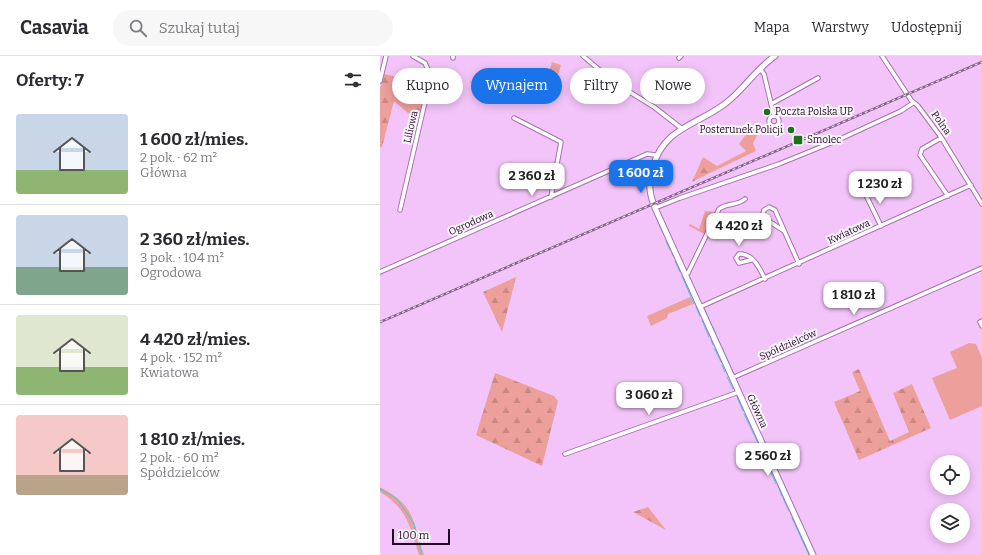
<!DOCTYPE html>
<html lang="pl">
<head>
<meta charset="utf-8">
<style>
  body { margin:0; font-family:Bitter,serif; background:#f7f7f7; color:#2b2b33; height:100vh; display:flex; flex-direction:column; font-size:15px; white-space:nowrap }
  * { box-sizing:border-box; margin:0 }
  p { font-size:13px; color:#7c7c81 }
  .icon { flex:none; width:22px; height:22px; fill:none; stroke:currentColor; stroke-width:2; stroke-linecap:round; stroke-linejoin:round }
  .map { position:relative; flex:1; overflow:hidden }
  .details { display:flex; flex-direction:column; background:#fff; width:380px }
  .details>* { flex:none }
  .hud { position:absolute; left:12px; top:12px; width:380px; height:36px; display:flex; gap:8px }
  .controls { position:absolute; left:550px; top:399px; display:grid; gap:8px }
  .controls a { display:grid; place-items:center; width:40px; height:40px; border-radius:50%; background:#fff; box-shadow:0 2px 10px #0003; font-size:20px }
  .scale { position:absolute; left:12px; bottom:10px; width:58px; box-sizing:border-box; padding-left:4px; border:2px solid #210b24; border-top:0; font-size:11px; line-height:14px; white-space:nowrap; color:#210b24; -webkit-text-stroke:3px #fbf5fc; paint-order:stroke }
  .price { position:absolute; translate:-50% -34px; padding:0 9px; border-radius:8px; background:#fff; color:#222; font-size:13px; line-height:26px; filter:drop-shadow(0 1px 2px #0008) }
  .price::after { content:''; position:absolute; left:50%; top:24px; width:12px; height:9px; margin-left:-6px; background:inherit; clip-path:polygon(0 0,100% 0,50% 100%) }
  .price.selected { background:#1a73e8; color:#fff }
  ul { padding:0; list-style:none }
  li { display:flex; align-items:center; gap:12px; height:100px; padding:0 16px }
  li+li { border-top:1px solid #e1e1e2 }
  li span { display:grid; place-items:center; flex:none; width:112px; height:80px; border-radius:4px; color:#555 }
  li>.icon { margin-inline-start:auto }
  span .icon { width:48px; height:48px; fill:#fffc; stroke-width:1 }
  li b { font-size:17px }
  h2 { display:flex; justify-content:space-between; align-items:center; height:48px; padding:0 16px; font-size:17px }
  .chip { padding:0 14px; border-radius:18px; background:#fff; box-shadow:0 2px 10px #0003; font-size:14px; line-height:36px }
  .chip.selected { background:#1a73e8; color:#fff }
  header { display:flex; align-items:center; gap:24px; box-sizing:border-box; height:56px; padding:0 20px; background:#fff; border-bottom:1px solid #e1e1e2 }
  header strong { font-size:19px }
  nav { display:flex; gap:22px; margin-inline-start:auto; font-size:14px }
  .search { width:280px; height:36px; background:#f7f7f7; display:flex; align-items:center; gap:10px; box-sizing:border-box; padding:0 14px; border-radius:22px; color:#7c7c81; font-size:15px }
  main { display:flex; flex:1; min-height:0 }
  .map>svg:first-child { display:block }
</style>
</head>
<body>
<header>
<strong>Casavia</strong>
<div class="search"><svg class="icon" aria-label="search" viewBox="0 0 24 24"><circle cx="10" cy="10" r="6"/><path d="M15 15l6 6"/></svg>Szukaj tutaj</div>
<nav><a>Mapa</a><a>Warstwy</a><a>Udostępnij</a></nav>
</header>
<main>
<section class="details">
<h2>Oferty: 7<svg class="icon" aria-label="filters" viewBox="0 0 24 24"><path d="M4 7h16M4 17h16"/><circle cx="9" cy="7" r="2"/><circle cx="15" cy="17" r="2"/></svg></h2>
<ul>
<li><span style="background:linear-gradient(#c9d6e8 70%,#8fb573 0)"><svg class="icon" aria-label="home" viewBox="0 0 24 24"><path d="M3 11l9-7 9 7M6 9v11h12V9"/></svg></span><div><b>1 600 zł/mies.</b><p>2 pok. · 62 m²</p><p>Główna</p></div></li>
<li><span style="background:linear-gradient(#c9d6e8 65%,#7fa58c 0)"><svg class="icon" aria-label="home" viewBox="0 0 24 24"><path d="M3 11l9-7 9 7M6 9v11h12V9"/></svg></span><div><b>2 360 zł/mies.</b><p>3 pok. · 104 m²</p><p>Ogrodowa</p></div></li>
<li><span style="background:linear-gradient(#dfe7d0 65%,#8fb573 0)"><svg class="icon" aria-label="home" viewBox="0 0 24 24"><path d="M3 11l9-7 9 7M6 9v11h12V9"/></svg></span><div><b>4 420 zł/mies.</b><p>4 pok. · 152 m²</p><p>Kwiatowa</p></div></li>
<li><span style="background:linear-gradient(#f6c9c9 75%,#b9a48a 0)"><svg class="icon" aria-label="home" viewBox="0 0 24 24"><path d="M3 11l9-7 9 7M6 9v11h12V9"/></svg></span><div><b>1 810 zł/mies.</b><p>2 pok. · 60 m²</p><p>Spółdzielców</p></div></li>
</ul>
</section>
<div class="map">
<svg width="602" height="499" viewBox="0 0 602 499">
  <defs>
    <pattern id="forest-firs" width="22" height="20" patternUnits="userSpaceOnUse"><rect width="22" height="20" fill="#ec9f9b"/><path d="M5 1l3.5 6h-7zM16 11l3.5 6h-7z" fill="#ca8885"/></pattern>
  </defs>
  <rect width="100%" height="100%" fill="#f3c4f9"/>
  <path fill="#ec9f9b" d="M375,66l6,6 -8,15 3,8 -38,18 -1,-3 29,-15 -7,-7z
    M325,155l10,1 -9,23 -17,-9 1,-2 9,5z
    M310,241l3,7 -25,10 -1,4 -16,8 -4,-10z
    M589,287l7,1 6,14v48l-32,14 -18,-42 25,-10 -7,-16z
    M0,431c36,19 32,33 44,68h-5c-9,-28 -11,-46 -39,-63z"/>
  <path fill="url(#forest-firs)" d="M172,6l9,3 -9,29 -8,-3z
    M4,18l43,10 -8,32 -11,-3 -14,-12 -12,46h-2v-58z
    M323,101l14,9 1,3 -26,13z
    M136,221l-14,55 -19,-40z
    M479,313l31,72 19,-9 -16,-39 19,-9 19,44 -72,32 -25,-58 26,-11 -8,-19z
    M115,317l59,23 4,5 -16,65 -66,-31z
    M268,451l18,23 -33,-18z"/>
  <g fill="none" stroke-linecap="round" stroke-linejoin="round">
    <path stroke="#30d5e1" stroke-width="1" d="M277,164l8,17
      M286,185l4,9
      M292,197l1,3
      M295,205l5,11
      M302,220l12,28
      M316,251l4,9
      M325,254l7,16
      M322,264l7,17
      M333,271l3,7
      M338,283l16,35
      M331,284l2,5
      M334,292l7,14
      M342,309l3,7
      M347,321l6,12
      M357,341l6,14
      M364,358l14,29
      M379,389l3,7
      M384,400l12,28
      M398,430l4,10
      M0,433l17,10 17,25 8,31
      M403,442l6,13
      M412,462l17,37"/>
    <defs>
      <path id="street" d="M73,0v2
        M203,0l32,27 39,24 27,21
        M502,0l29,44 7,6 23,31 41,67
        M299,2l2,-2
        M380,13l4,5 10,42
        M0,25l6,-25
        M391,48l47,-26
        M389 65a5 5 0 1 1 10 0a5 5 0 1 1-10 0Z
        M134,62l47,24 -10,55
        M561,82l-19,11 -2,6 28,41
        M484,135l17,35
        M275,152l25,-10 99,-34 59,-24 63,-29 12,-8
        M20,154l31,-134 -6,-13 -12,-7
        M404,175l-17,-11 -4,-6 1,-4 5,-3 6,3 24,54
        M371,204l-12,3 -3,-5 3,-4c14,-1 21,15 26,25
        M0,216l267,-118 9,1
        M305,218l3,-1 31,-64c7,-6 18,-3 26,-10
        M320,251l271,-122
        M602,265l-2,1 2,4
        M352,322l250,-110
        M185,398l174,-62"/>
      <path id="secondary" d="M395,0c-19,13 -31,33 -49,47 -28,22 -62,24 -73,64 -5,16 -4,26 2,41l158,347"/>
    </defs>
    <use href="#street" stroke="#a770ae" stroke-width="5.5"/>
    <use href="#secondary" stroke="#a770ae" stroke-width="7"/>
    <use href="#street" stroke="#fff" stroke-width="3.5"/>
    <use href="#secondary" stroke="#fff" stroke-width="5"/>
    <defs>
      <path id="rail" d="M0,266l602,-260"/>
    </defs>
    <use href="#rail" stroke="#86648a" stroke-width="2.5"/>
    <use href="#rail" stroke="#fbf5fc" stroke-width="1" stroke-dasharray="3" stroke-linecap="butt"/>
  </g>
  <g fill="#1c7019" stroke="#fbf5fc" stroke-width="1.5">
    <circle cx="387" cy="56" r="4"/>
    <circle cx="411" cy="74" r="4"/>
    <rect x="413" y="79" width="10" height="10" rx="2"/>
  </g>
  <g text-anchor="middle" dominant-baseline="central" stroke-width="4" stroke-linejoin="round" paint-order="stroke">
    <g font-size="10" fill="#210b24" stroke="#fbf5fc" text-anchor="start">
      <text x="395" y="56">Poczta Polska UP</text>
      <text x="403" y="74" text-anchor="end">Posterunek Policji</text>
      <text x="427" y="84">Smolec</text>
    </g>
    <g font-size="10" fill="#210b24" stroke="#fbf5fc">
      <text transform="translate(561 67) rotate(55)">Polna</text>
      <text transform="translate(31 71) rotate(-77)">Liliowa</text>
      <text transform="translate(91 167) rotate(-24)">Ogrodowa</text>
      <text transform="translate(469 176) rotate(-25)">Kwiatowa</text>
      <text transform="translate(408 289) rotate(-24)">Spółdzielców</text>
      <text transform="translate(377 355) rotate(65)">Główna</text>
    </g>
  </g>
</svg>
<div class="controls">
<a><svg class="icon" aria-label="locate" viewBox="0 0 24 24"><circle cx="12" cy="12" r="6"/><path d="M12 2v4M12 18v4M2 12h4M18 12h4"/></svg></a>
<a><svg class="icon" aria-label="layers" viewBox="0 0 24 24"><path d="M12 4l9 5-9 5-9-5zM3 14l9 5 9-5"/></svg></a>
</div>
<div class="scale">100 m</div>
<b class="price selected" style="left:261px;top:138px">1 600 zł</b>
<b class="price" style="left:152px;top:141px">2 360 zł</b>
<b class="price" style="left:500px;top:149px">1 230 zł</b>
<b class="price" style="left:359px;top:191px">4 420 zł</b>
<b class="price" style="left:474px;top:260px">1 810 zł</b>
<b class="price" style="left:269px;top:360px">3 060 zł</b>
<b class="price" style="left:388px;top:421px">2 560 zł</b>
<div class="hud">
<a class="chip">Kupno</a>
<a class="chip selected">Wynajem</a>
<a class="chip">Filtry</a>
<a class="chip">Nowe</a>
</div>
</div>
</main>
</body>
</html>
